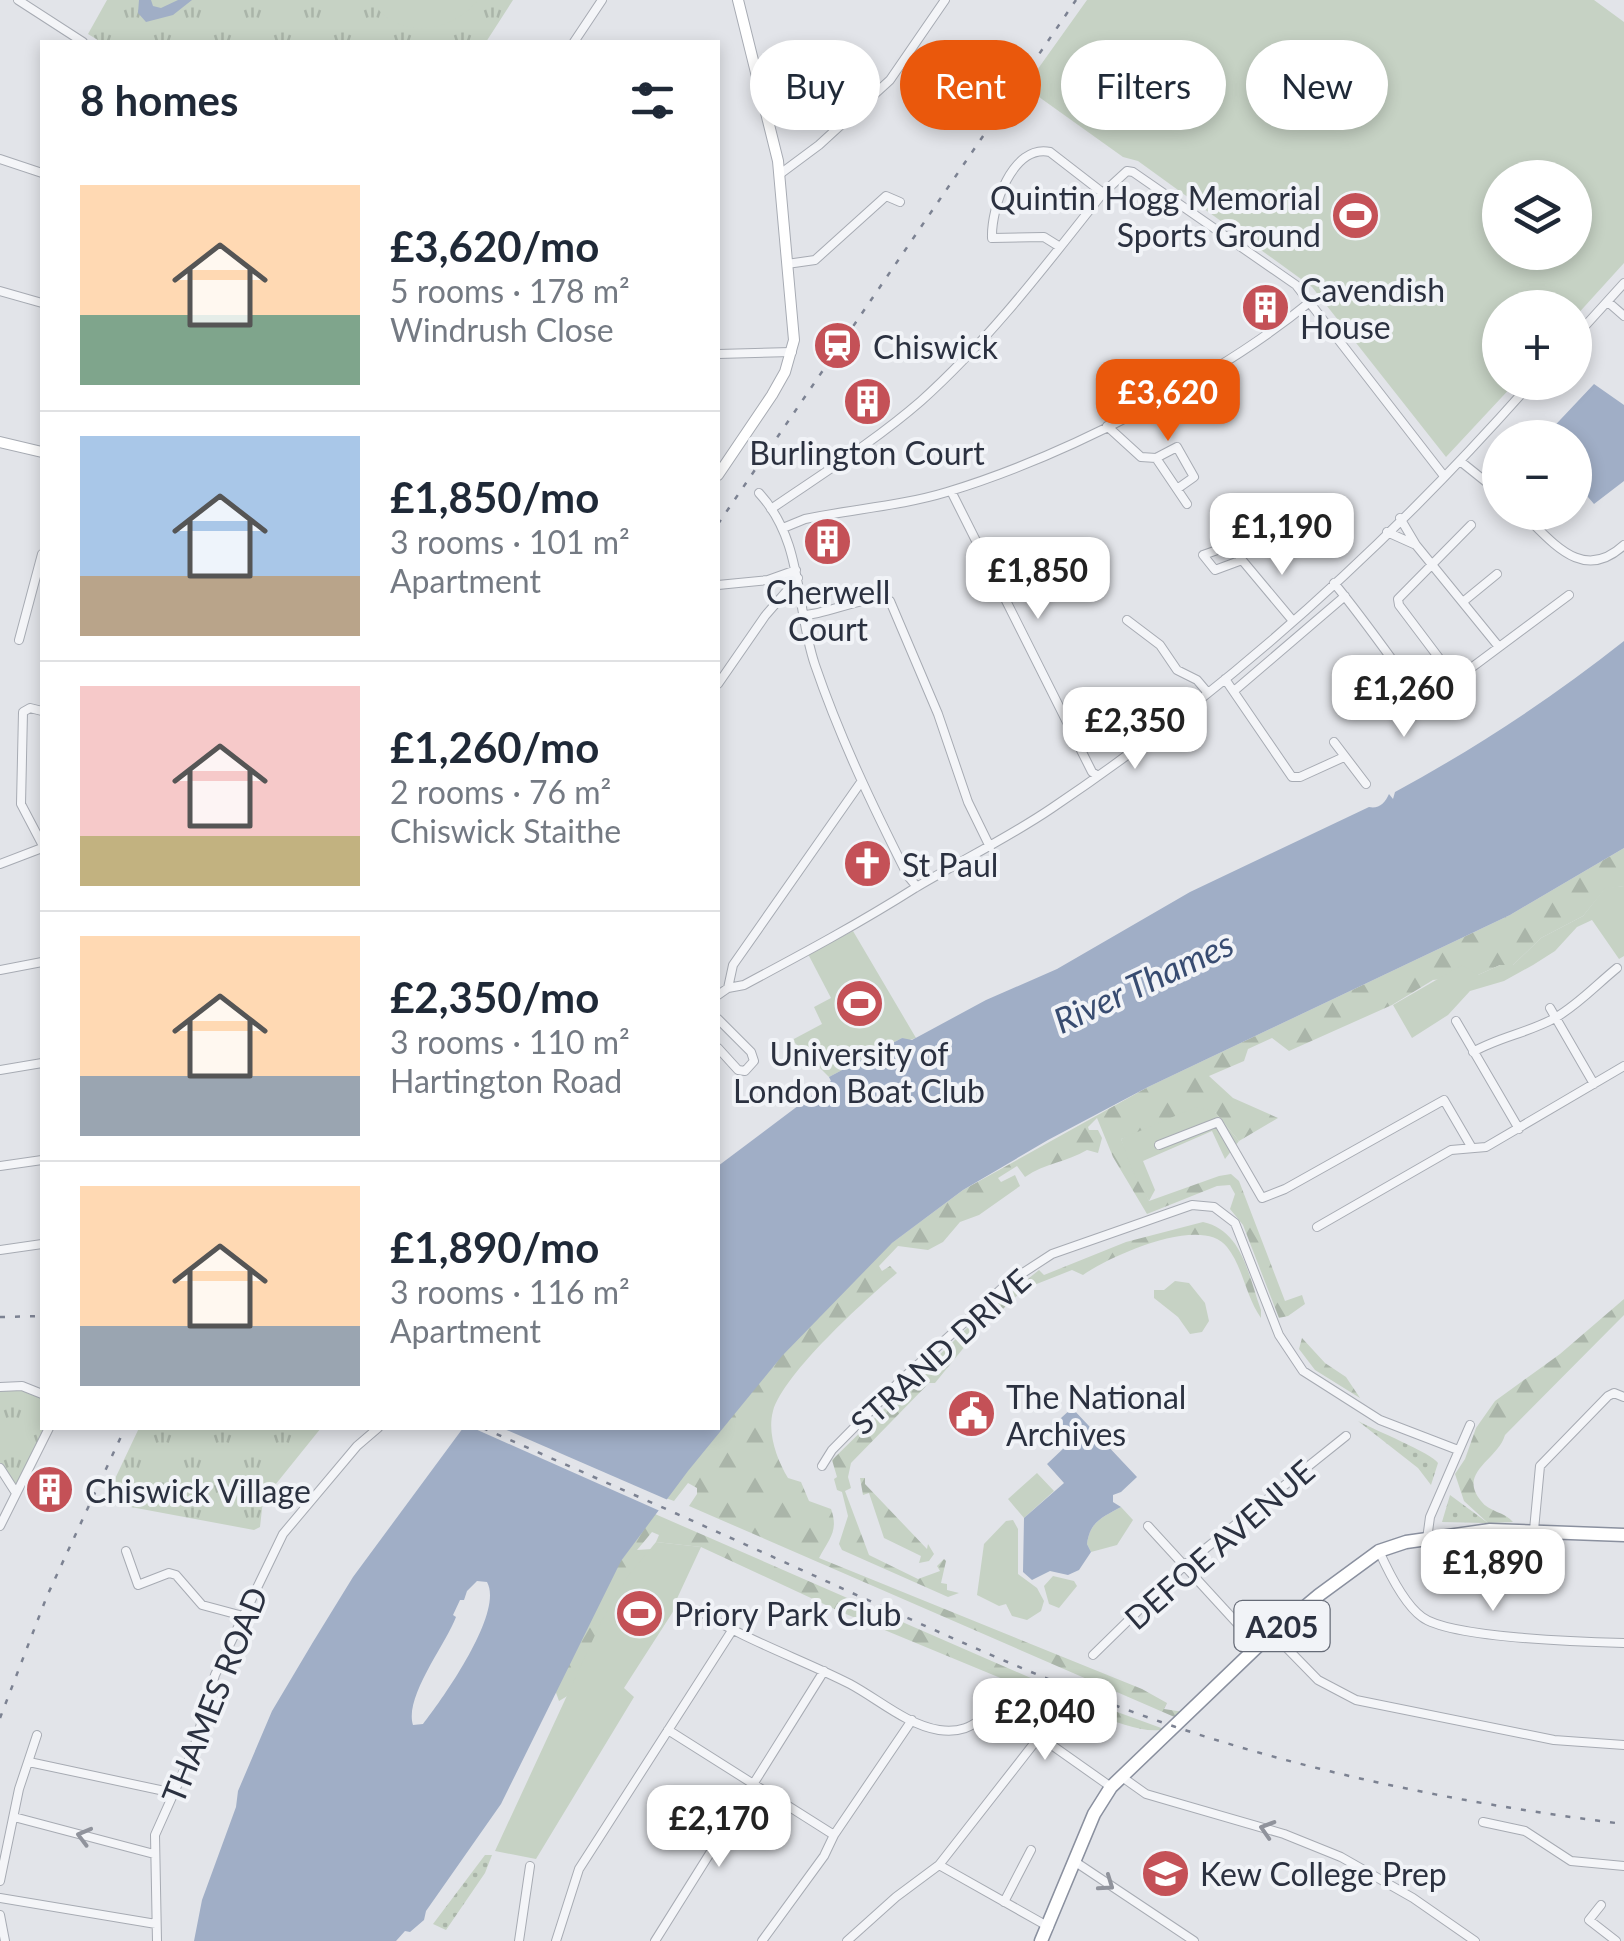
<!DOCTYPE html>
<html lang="en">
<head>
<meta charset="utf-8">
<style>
  body { margin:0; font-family:Lato,sans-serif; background:#f6f6f7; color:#1f2937; height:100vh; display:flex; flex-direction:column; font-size:38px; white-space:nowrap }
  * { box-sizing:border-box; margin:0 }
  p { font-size:32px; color:#747a83 }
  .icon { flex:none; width:55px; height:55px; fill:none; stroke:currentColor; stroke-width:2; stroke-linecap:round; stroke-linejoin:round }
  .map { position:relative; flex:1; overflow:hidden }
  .sheet { position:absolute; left:40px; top:40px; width:680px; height:1390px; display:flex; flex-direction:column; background:#fff; border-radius:0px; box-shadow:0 5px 15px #0003 }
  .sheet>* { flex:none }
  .hud { position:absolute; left:750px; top:40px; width:722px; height:90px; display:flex; gap:20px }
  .buttons { position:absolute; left:1482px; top:160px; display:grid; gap:20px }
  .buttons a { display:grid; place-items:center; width:110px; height:110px; border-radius:50%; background:#fff; box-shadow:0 5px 15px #0003; font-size:50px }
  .price { position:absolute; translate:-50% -85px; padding:0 22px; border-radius:20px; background:#fff; color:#222; font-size:32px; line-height:65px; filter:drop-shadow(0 2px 5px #0008) }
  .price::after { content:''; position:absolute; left:50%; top:60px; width:30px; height:22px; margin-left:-15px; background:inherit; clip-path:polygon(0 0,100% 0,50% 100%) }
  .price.selected { background:#ea580c; color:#fff }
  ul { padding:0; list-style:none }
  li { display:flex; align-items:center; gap:30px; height:250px; padding:0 40px }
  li+li { border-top:2px solid #e0e1e3 }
  li span { display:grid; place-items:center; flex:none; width:280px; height:200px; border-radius:0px; color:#555 }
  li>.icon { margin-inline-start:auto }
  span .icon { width:120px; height:120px; fill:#fffc; stroke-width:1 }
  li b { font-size:42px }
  h2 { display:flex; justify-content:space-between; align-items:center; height:120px; padding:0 40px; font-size:42px }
  .chip { padding:0 35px; border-radius:45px; background:#fff; box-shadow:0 5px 15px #0003; font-size:35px; line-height:90px }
  .chip.selected { background:#ea580c; color:#fff }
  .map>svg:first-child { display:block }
</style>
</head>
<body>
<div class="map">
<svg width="1624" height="1941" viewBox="0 0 1624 1941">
  <defs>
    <pattern id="grass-dots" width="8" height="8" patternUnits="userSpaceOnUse" patternTransform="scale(2.5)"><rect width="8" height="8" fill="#c6d2c4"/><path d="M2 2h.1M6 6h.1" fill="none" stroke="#aab5a9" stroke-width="1.8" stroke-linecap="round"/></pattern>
    <pattern id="forest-firs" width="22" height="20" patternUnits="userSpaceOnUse" patternTransform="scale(2.5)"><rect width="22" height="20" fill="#c6d2c4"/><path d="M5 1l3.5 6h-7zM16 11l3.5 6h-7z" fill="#aab5a9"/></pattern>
    <pattern id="park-tufts" width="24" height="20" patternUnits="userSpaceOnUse" patternTransform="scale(2.5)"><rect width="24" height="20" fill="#c6d2c4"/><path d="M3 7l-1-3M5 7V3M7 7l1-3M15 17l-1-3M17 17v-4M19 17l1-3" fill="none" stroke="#aab5a9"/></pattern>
  </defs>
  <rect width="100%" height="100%" fill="#e2e4e9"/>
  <path fill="url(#grass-dots)" d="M1358,1421c16,9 74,32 80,42l-7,22 -13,-17z
    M1450,1495l38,28 -46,-1z
    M485,1855h7l-7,18 -39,57 -13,-6z"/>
  <path fill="url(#forest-firs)" d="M1624,848v38l-19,3 -22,27 -42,22 -28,27h-13l-22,10 -45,5 -41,25 -103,46 -17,-13 -24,11 -4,12 -35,15 24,22 45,20 -39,23 -24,-29 -94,27 28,62 70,-25 12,-2 8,7 46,120 17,-6 3,9 -17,12 -9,2 -36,-93 -13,-16 5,-15 -5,-9 -13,1 -70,28 -34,-57 -16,-39 -9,9 1,3h9l4,8 -4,15 -11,-3c-20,12 -42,13 -62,27l-8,-11 -19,12 3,4 14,-7 5,11 -41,29 -19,7 -17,20 -15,8 -30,-4 -19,20 3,5 8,-5 7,7c-32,27 -113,100 -124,138 -6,22 4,49 15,67l13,4 8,19 22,8c8,22 -2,30 -12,49l323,131 25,14 -3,6 20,3 -5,7 -490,-213 8,-12v-6l-9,-5 -14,18 -11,-4 78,-104 136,-139 86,-64 185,-103 362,-172z
    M1203,1222c40,9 45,53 58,88v8c-15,-21 -18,-51 -34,-71 -25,-33 -117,9 -144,28l-11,-5 -48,19 -54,51 -35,43h-6l-78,80 -3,14 3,11 -6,3 24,64 49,24 22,-8 -3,-5 7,-7 2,2 -5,22 6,1v6l12,3 -11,4 -106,-47 -3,-6 9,-28 -6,-24 -5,-2 -3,-11 3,-2 -5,-17 136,-133 71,-57 5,5 82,-33z
    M1624,1299v16l-119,120c-7,25 -48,37 -24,66 8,11 24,11 32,21l-25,1 -24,-22 -9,-27 10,-15 11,-31 19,-27 65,-47z
    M1302,1338l23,25 21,14 14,21 -45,-28 -16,-21z
    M860,1478h5v6l62,65 1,-5 6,10 -5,7 -10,2 2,-7 -37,-18 -15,-45 -6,2z
    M655,1514l410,179 99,36c-29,9 -103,-32 -133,-44l-4,4 -186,-77 -140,-65 -45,-5 3,-7 -7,-3 -15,18 15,-1 -83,146 -10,6 -4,-11 37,-90z"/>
  <path fill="url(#park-tufts)" d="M107,0h406l-27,42h-385l-13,-8z
    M0,1386l42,6v36h8l-32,65 -18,-28z
    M139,1428h182l-58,72 -3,27 -6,3 -150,-28z"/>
  <path fill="#c6d2c4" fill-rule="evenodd" d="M372,0h106c-26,34 -84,41 -106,0z
    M1087,0h507l30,22v241l-49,54v-9h-75v74l15,1 -69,74 -134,-170 -174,-126 -15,-4 -98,-70zM1500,178h75v74h-75z
    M1624,886v70l-5,3 -27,-39 -15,7 -22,24 -22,14 -29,16 -34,10 -22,24 -36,23 -19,-33 69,-40 16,10 22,-10h13l28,-27 42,-22 22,-28z
    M853,931l63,107 -10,3 -4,-3 -73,39 -37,-37 30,-16 -8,-17 17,-9 -23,-44z
    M1196,1107l19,5 24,29 -14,18 -13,-28 -69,30 12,29 -6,11 -17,-31 -11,-31z
    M1175,1281l14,2 16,20 4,18 -7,11 -12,2 -12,-17 -24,-19v-8h10z
    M1037,1473l17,18 -30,27 -16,-19z
    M1121,1507l12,13 -16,25 -26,7 -4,-8c3,-23 16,-27 34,-37z
    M1013,1520l5,9v45l19,14 7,13 -3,10 -14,9 -15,-4 -6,-12 -7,2 -22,-11 7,-51 22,-23z
    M656,1542l45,5 -27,58 2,2 -52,81 10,9 -98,162 -41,-8 107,-231 26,-44z
    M1053,1576l21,5 3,5 -18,22 -10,-4 -5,-18z"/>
  <path fill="#a0aec6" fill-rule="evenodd" d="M139,0h12l2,6 8,2 17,-8h14l-19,15 -27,7 -8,-9z
    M1594,384l30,21v76l-30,23 -19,-22v-44l-31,-1z
    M1624,641v207l-114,67 -362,172 -100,53 -85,50 -71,53 -110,113 -94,115 -67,90 -120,243 -75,107 -2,9 -14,12 -5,-1 -9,10h-202l8,-41 34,-93 2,-16 34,-80 41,-69 40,-65 110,-149h255v-262l113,-85 -2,-4 73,-39 10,2 74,-40 71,-31 133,-77 179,-85c10,2 16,-4 20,-13l4,5 2,-7c81,-44 157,-94 229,-151zM477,1581l10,1c17,30 -43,115 -64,142l-10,1c-9,-28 33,-81 43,-108l-3,-2 7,-15h4l3,-9z
    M1072,1408l65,69 -16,15 -8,3v7l8,5c-18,10 -31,14 -34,37l4,8 -12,18 -11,5 -18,-4 -18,9 -9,-8 1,-54 40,-35 -17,-19 19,-18 -16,-18z"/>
  <path fill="#e2e4e9" d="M473,1428h29l166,72 -8,11z"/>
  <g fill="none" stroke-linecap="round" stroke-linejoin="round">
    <defs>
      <path id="street" d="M18,0l65,42
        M574,42l28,-42
        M0,159l42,14
        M780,174l39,-29 71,-65 55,-80
        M1060,247l-16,-10 -52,1c-1,-30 20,-94 58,-86l53,41
        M787,264l28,-4 71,-64 14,6
        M0,291l42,12
        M1608,302l16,14
        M1575,337l49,-54
        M718,354l74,-2
        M1107,426l34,31 15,1 31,46
        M1156,458l21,-11 17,30 -17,12
        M1460,461l40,32
        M951,491l141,281 6,4
        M759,493c45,49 36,113 56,172 25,73 58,142 93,211l9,11
        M771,509c51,-35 104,-68 150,-108 69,-62 125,-136 182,-208l24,-22 6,1 163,113 148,191
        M1521,512c31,29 61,72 103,33
        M1471,525l-73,74 1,6 52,69h12l106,-79
        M783,528l22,-9c47,-10 96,-13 142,-27 116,-35 270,-114 364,-191
        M1387,532l29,13 -16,-27
        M1416,545l83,102
        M1226,547l8,2 8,11 -27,10 -12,-15z
        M1242,560l51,61
        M1334,583c33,40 62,83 93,124l-21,14 -21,-27 20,-16
        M718,585l50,-5 28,-10
        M1464,601l33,-27
        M805,615c23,-1 67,-23 85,-14l48,113 30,88 22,45
        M1127,620l33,25 17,25 20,10 11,13
        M19,640l23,-86
        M1225,679l67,98h8l44,-20
        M718,684l47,-68 33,-38
        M1234,691l111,-95
        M1427,707l16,-12
        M42,711l-12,-3 -7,4 -2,92 21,40
        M1334,742l32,42
        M0,864l42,-16
        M0,970l42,-8
        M728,988l5,-23 128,-183
        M718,995l10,-7 16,-3c58,-31 116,-62 171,-97 45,-27 93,-50 137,-80 177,-119 339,-266 480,-426
        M1550,1008l44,76
        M718,1019l33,33 3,9 -9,10 -7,-1 -20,-22
        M1456,1021l63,108
        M1473,1052c26,-15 55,-19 82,-34 24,-14 41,-33 62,-50
        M0,1070l42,-7
        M1159,1145l59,-23 44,76 23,-9 159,-89 28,48
        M0,1166l42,-6
        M1317,1227l134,-77 35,-3 138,-81
        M0,1250l42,-6
        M0,1387l22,-1 20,8
        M822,1466l10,-16 70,-71 107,-97 43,-28 140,-49 22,2 21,16 44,112 24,36 77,49 78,30
        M0,1468l16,25
        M0,1526l49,-98
        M1148,1526l110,120
        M1534,1530l6,-64 68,-70 6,-3 10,4
        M1427,1539l3,-22 40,-92
        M126,1551l12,34 31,-12 7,2 26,30 41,11
        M1379,1551c9,20 25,53 43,66 28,21 162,25 202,26
        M698,1610c47,30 103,49 152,74 28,15 57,41 89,46 37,5 41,-18 63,-20l109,77
        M1273,1634l45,46 38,20 198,40 70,5
        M1093,1655l92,-90 161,-129
        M668,1730l166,105 78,-115
        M29,1762l145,31
        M1122,1777l24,17 138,40 57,23 72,41 62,43
        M14,1817l140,37
        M1483,1822l42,9 46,30 53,5
        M1074,1861l120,80
        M939,1865l110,62
        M0,1881l19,-92 18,-54
        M0,1898l156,26
        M1004,1902l27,-52
        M1601,1905l-12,15 27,21
        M0,1915l5,26
        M157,1941l-2,-106 39,-87 21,-73 68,-141 74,-88 21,-18
        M519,1941l11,-75
        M556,1941l23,-72 154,-240
        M655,1941l169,-270
        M762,1941l62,-85 10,-21
        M847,1941l49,-44 43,-32 100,-128"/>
      <path id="secondary" d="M0,442l42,10
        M718,475l54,-80 13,-23 9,-32 -16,-179 -40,-161"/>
      <path id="highway" d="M1041,1941l53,-127 17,-27 147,-141 61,-51 60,-44 27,-9 84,-12 134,5"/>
    </defs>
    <use href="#street" stroke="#a7abb3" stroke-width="10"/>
    <use href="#secondary" stroke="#a7abb3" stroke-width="12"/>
    <use href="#highway" stroke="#8a909f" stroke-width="15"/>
    <use href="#street" stroke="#f4f5f8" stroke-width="8"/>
    <use href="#secondary" stroke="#fff" stroke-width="10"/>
    <use href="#highway" stroke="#fff" stroke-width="12"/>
    <path stroke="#7c8292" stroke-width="2.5" stroke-dasharray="5 10" stroke-linecap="butt" d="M718,524l358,-524
      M0,1317l42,-1
      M483,1428c122,54 245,108 367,164 113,51 226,103 344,141 140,45 284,73 430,91
      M0,1718l47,-122 78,-168"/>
  </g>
  <defs><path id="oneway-chevron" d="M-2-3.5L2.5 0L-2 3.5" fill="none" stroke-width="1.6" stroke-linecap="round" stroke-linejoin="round" transform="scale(2.5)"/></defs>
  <g stroke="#90939c">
    <use href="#oneway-chevron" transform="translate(1267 1829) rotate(-163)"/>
    <use href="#oneway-chevron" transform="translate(84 1836) rotate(-165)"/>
    <use href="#oneway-chevron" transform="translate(1107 1884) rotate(35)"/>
  </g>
  <defs>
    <symbol id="stadium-disc" viewBox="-11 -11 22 22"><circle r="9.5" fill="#c45157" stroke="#f1f3f7"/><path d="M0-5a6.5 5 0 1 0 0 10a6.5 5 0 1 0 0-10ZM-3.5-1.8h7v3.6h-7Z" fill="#fff"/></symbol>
    <symbol id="building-disc" viewBox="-11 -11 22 22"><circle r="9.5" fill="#c45157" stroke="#f1f3f7"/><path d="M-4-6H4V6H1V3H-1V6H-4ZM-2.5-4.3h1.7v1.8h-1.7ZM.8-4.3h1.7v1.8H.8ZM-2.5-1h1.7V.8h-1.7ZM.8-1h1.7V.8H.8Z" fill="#fff"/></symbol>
    <symbol id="station-disc" viewBox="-11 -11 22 22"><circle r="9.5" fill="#c45157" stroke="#f1f3f7"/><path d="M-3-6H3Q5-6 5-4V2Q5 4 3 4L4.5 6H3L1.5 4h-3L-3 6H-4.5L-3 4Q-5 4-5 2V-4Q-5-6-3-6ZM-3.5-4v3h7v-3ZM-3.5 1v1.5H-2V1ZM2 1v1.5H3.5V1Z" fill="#fff"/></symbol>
    <symbol id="church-disc" viewBox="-11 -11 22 22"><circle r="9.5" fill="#c45157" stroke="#f1f3f7"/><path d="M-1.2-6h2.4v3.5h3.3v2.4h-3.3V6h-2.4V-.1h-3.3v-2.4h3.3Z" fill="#fff"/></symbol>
    <symbol id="civic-disc" viewBox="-11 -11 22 22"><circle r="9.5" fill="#c45157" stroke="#f1f3f7"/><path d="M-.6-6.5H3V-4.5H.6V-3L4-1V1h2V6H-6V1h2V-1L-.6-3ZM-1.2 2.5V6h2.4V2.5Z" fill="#fff"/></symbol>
    <symbol id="school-disc" viewBox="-11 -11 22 22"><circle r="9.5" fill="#c45157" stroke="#f1f3f7"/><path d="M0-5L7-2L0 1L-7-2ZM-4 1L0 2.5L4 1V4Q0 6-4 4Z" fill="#fff"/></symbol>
  </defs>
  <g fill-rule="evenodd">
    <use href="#stadium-disc" x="1328" y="188" width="55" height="55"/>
    <use href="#building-disc" x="1238" y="280" width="55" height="55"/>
    <use href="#station-disc" x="810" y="318" width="55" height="55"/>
    <use href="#building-disc" x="840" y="374" width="55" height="55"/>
    <use href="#building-disc" x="800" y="514" width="55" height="55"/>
    <use href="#church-disc" x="840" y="836" width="55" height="55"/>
    <use href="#stadium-disc" x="832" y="976" width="55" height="55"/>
    <use href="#civic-disc" x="944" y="1386" width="55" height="55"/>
    <use href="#building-disc" x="22" y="1462" width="55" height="55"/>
    <use href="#stadium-disc" x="612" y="1586" width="55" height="55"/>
    <use href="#school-disc" x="1138" y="1846" width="55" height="55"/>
  </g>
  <g text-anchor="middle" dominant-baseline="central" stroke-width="8" stroke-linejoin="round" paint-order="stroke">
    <rect fill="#f1f3f7" stroke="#666b77" stroke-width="2.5" x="1234.5" y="1601" width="95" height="50" rx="8"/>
    <g font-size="30" font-weight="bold" fill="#2b3140">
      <text x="1282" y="1626">A205</text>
    </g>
    <g font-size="32" fill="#2b3140" stroke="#f1f3f7" text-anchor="start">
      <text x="1321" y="197" text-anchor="end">Quintin Hogg Memorial<tspan x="1321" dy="37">Sports Ground</tspan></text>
      <text x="1300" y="289">Cavendish<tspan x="1300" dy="37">House</tspan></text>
      <text x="873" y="346">Chiswick</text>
      <text x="867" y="452" text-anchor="middle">Burlington Court</text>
      <text x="828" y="591" text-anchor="middle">Cherwell<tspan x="828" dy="37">Court</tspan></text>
      <text x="902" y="864">St Paul</text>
      <text x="859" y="1053" text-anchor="middle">University of<tspan x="859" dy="37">London Boat Club</tspan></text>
      <text x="1006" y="1396">The National<tspan x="1006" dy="37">Archives</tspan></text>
      <text x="85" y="1490">Chiswick Village</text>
      <text x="674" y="1613">Priory Park Club</text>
      <text x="1200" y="1873">Kew College Prep</text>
    </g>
    <g font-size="32" fill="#2b3140" stroke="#f1f3f7">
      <text transform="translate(940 1351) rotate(-42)">STRAND DRIVE</text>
      <text transform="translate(1219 1544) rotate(-41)">DEFOE AVENUE</text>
      <text transform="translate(214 1695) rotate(-68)">THAMES ROAD</text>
    </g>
    <g font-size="35" font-style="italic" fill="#384c71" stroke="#f1f3f7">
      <text transform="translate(1143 981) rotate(-25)">River Thames</text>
    </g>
  </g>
</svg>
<div class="buttons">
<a><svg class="icon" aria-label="layers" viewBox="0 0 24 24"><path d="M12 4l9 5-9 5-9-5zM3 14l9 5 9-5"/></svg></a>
<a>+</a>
<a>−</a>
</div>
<b class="price selected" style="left:1168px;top:444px">£3,620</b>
<b class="price" style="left:1282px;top:578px">£1,190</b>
<b class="price" style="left:1038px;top:622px">£1,850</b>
<b class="price" style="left:1404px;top:740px">£1,260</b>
<b class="price" style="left:1135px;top:772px">£2,350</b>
<b class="price" style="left:1493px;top:1614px">£1,890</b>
<b class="price" style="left:1045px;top:1763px">£2,040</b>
<b class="price" style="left:719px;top:1870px">£2,170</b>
<div class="hud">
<a class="chip">Buy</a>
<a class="chip selected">Rent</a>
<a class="chip">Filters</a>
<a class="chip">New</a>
</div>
<section class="sheet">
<h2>8 homes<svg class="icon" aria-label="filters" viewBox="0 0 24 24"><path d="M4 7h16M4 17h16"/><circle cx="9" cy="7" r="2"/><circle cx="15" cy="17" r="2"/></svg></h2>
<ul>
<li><span style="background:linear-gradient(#ffd9b3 65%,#7fa58c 0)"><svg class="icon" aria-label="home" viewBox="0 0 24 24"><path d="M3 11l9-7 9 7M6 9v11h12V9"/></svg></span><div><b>£3,620/mo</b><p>5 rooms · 178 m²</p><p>Windrush Close</p></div></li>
<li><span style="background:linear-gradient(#a9c7e8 70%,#b9a48a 0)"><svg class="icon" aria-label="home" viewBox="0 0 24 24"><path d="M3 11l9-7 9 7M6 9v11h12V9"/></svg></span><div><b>£1,850/mo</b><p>3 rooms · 101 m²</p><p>Apartment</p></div></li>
<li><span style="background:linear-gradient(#f6c9c9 75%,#c2b280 0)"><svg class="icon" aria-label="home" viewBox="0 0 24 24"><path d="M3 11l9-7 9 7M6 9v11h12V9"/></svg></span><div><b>£1,260/mo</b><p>2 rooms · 76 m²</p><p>Chiswick Staithe</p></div></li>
<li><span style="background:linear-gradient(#ffd9b3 70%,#9aa5b1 0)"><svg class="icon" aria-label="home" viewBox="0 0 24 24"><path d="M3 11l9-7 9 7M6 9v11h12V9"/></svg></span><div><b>£2,350/mo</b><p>3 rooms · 110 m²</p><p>Hartington Road</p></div></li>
<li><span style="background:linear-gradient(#ffd9b3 70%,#9aa5b1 0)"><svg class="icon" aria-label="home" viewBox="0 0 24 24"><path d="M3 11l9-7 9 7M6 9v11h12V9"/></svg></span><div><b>£1,890/mo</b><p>3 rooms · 116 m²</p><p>Apartment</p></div></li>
</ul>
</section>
</div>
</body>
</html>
